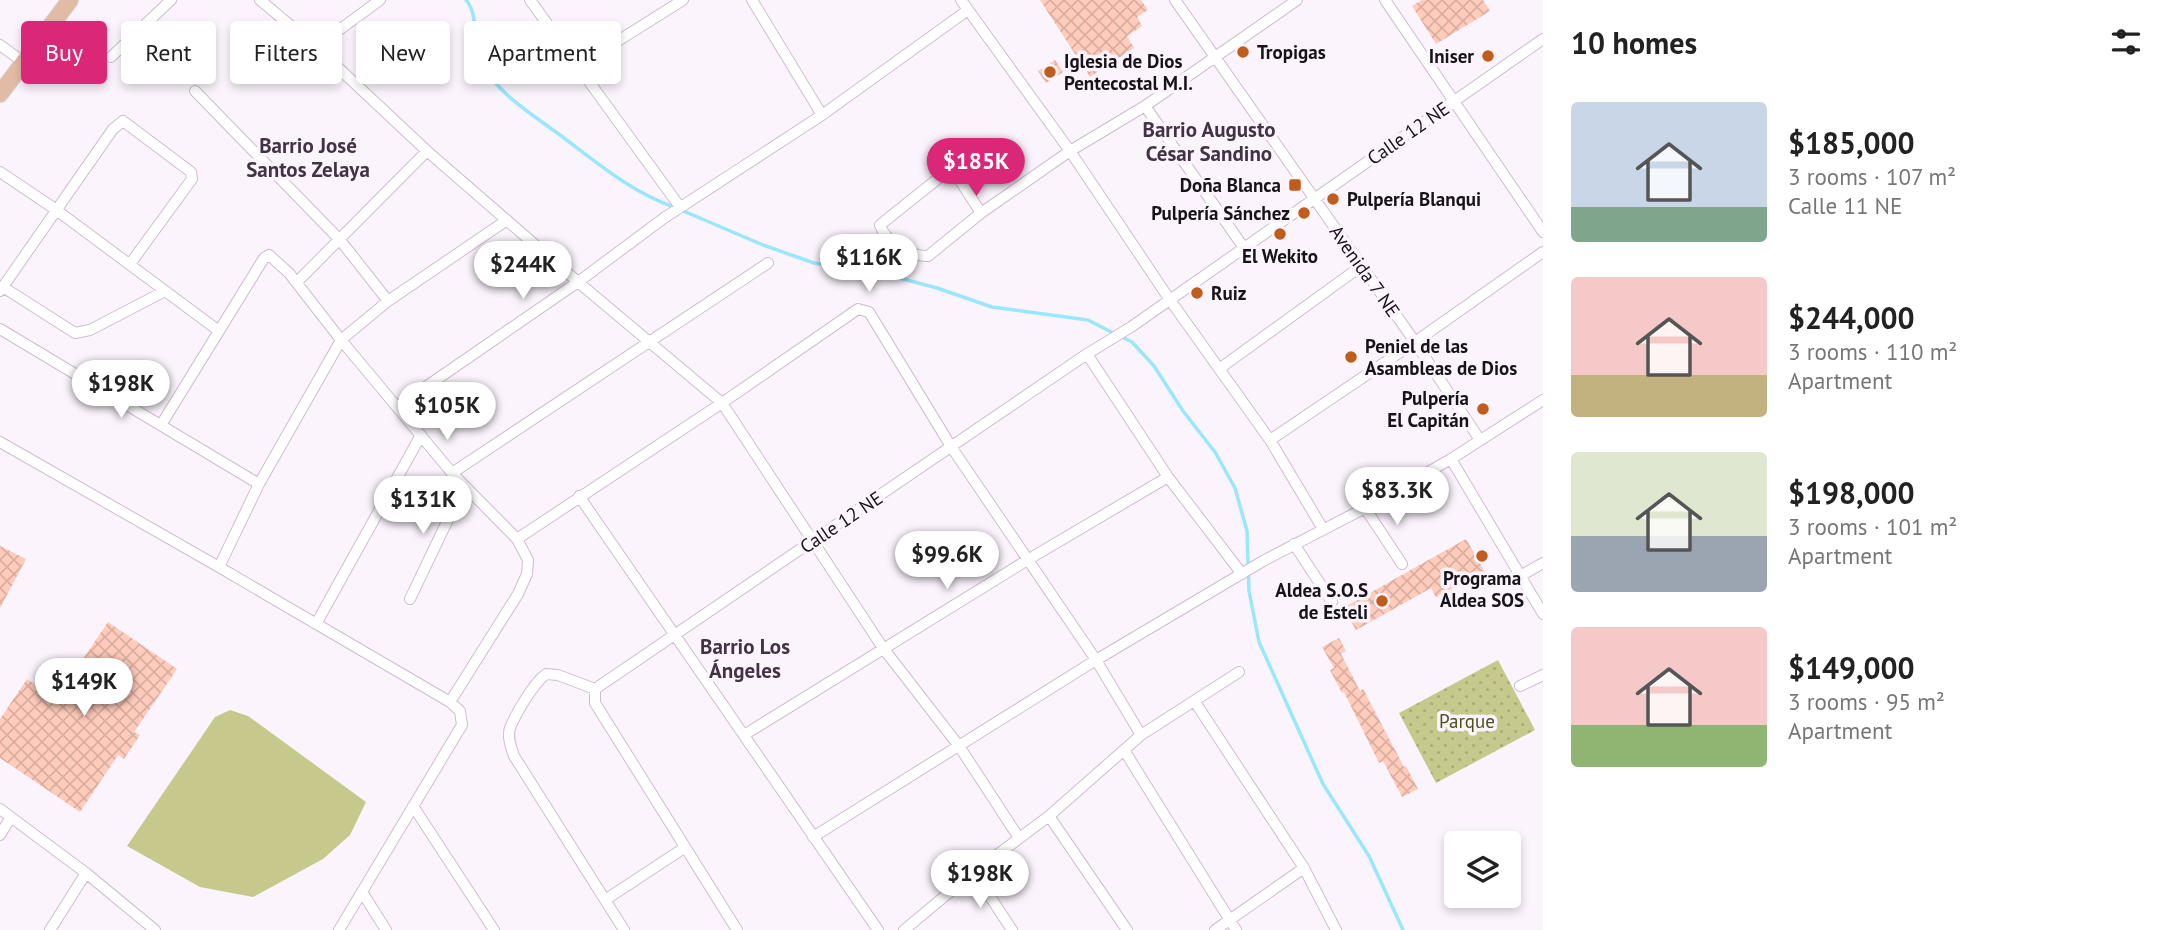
<!DOCTYPE html>
<html lang="en">
<head>
<meta charset="utf-8">
<style>
  body { margin:0; font-family:"PT Sans",sans-serif; background:#f6f6f6; color:#222; height:100vh; display:flex; flex-direction:column; font-size:26px; white-space:nowrap }
  * { box-sizing:border-box; margin:0 }
  p { font-size:23px; color:#767676 }
  .icon { flex:none; width:38px; height:38px; fill:none; stroke:currentColor; stroke-width:2; stroke-linecap:round; stroke-linejoin:round }
  .map { position:relative; flex:1; overflow:hidden }
  .panel { display:flex; flex-direction:column; background:#fff; width:630px }
  .panel>* { flex:none }
  .banner { position:absolute; left:21px; top:21px; width:665px; height:63px; display:flex; gap:14px }
  .fabs { position:absolute; left:1444px; top:831px; display:grid; gap:14px }
  .fabs a { display:grid; place-items:center; width:77px; height:77px; border-radius:7px; background:#fff; box-shadow:0 4px 10px #0003; font-size:35px }
  .price { position:absolute; translate:-50% -60px; padding:0 16px; border-radius:24px; background:#fff; color:#222; font-size:23px; line-height:46px; filter:drop-shadow(0 2px 4px #0008) }
  .price::after { content:''; position:absolute; left:50%; top:42px; width:21px; height:16px; margin-left:-10px; background:inherit; clip-path:polygon(0 0,100% 0,50% 100%) }
  .price.on { background:#db2777; color:#fff }
  ul { padding:0; list-style:none }
  li { display:flex; align-items:center; gap:21px; height:175px; padding:0 28px }
  li span { display:grid; place-items:center; flex:none; width:196px; height:140px; border-radius:7px; color:#555 }
  li>.icon { margin-inline-start:auto }
  span .icon { width:84px; height:84px; fill:#fffc; stroke-width:1 }
  li b { font-size:30px }
  h2 { display:flex; justify-content:space-between; align-items:center; height:84px; padding:0 28px; font-size:30px }
  .chip { padding:0 24px; border-radius:7px; background:#fff; box-shadow:0 4px 10px #0003; font-size:24px; line-height:63px }
  .chip.on { background:#db2777; color:#fff }
  main { display:flex; flex:1; min-height:0 }
  .map>svg:first-child { display:block }
</style>
</head>
<body>
<main>
<div class="map">
<svg width="1543" height="930" viewBox="0 0 1543 930">
  <defs>
    <pattern id="park-dots" width="8" height="8" patternUnits="userSpaceOnUse" patternTransform="scale(1.75)"><rect width="8" height="8" fill="#c6c98b"/><path d="M2 2h.1M6 6h.1" fill="none" stroke="#a9ac77" stroke-width="1.8" stroke-linecap="round"/></pattern>
    <pattern id="building-cross-hatch" width="8" height="8" patternUnits="userSpaceOnUse" patternTransform="scale(1.75)"><rect width="8" height="8" fill="#ffccbc"/><path d="M0 0l8 8M0 8l8-8" fill="none" stroke="#daaea1"/></pattern>
  </defs>
  <rect width="100%" height="100%" fill="#fcf4fd"/>
  <path fill="url(#park-dots)" d="M1498,660l37,70 -99,53 -37,-70z"/>
  <path fill="#c6c98b" d="M230,710l18,6 118,86 -16,33 -27,24 -70,38 -53,-10 -73,-41 88,-129z"/>
  <g fill="none" stroke-linecap="round" stroke-linejoin="round">
    <path stroke="#98e7fd" stroke-width="3.5" d="M466,0c15,18 3,42 17,66 17,29 51,50 77,69 36,27 71,57 114,72
      M681,210l82,35 51,18 63,9 60,16 55,19 96,13 27,14
      M1122,337l10,5 22,24 29,45 32,41 20,36 12,43 2,60 10,51 64,142 46,72 34,74"/>
  </g>
  <path fill="url(#building-cross-hatch)" d="M1040,0h101l7,10 -11,7 5,9 -15,10 7,12 -44,29z
    M1422,0h61l7,11 -54,33 -24,-38z
    M1055,60l8,12 -17,11 -8,-12z
    M1466,539l19,33 -49,25 -5,-9 -75,42 -13,-22z
    M0,546l26,13 -26,49z
    M108,622l69,47 -43,63 6,3 -16,24 -6,-4 -38,57 -80,-54v-39l27,-40 29,20z
    M1339,638l7,13 -5,3 19,37 3,-2 41,78 2,-1 12,23 -16,8 -19,-36 -4,2 -35,-71 -2,1 -12,-23 4,-2 -12,-21z"/>
  <g fill="none" stroke-linecap="round" stroke-linejoin="round">
    <defs>
      <path id="street" d="M260,0l56,47 111,104 151,131 144,121 161,245 76,98 60,92
        M530,0l150,207
        M752,0l70,115
        M961,0l109,151 100,149 100,140 53,89
        M1175,0l240,342 65,98
        M1385,0l158,232
        M0,45l22,16
        M316,47l64,-47
        M111,57l60,-57
        M578,66l105,-66
        M195,91l145,149 48,61
        M1145,106l99,142
        M0,172l55,37 164,122
        M981,213l-24,-37 -6,-4 -6,1 -65,52c5,16 31,32 48,31l53,-43 89,-62 75,-45 152,-106
        M297,282l130,-131
        M3,287l72,46 15,-3 75,-39
        M0,291l113,-162 10,-8 68,51 1,7 -62,85
        M0,329l259,155
        M1087,354l81,123 74,97
        M1219,369l141,-102
        M398,406l180,-124 86,-64 158,-103 146,-105
        M161,425l103,-167 5,-3 20,18 52,67 111,133 65,66 11,21 -1,14 -9,20 -68,108
        M1270,440l145,-98 128,-90
        M0,442l219,125
        M1451,459l92,155
        M452,473l316,-210
        M579,496l299,434
        M1365,508l37,56
        M517,539l205,-136 136,-94 11,3 83,136 144,212 45,75
        M1294,544l38,58
        M1522,575l21,-12
        M410,599l54,-113
        M316,624l105,-189
        M1520,686l23,-11
        M595,689l492,-335 44,-27 412,-288
        M595,689l-37,-14 -12,-1c-13,10 -30,39 -36,54 -3,9 1,19 4,28l110,174
        M595,689v14l142,227
        M1195,702l109,166 32,62
        M744,735l285,-176 139,-82
        M1124,750l112,180
        M413,806l81,124
        M0,809l86,64 69,57
        M1049,816l78,114
        M0,835l11,-18
        M813,837l283,-177 167,-99 102,-53 86,-49 92,-59
        M974,872l38,58
        M362,892l24,38
        M605,900l79,-52
        M50,930l36,-57
        M339,930l123,-205 -2,-14 -10,-9 -231,-135 40,-83 82,-144 47,-39 119,-81
        M904,930l70,-58 75,-56 92,-81 98,-63
        M1215,930l89,-62"/>
      <path id="primary" d="M0,94l70,-94"/>
    </defs>
    <use href="#street" stroke="#cfbcd1" stroke-width="12"/>
    <use href="#primary" stroke="#d5d4d6" stroke-width="18"/>
    <use href="#street" stroke="#fff" stroke-width="10"/>
    <use href="#primary" stroke="#e2bba6" stroke-width="16"/>
  </g>
  <g fill="#be5d1c" stroke="#fcf4fd" stroke-width="2.5">
    <circle cx="1243" cy="52" r="7"/>
    <circle cx="1488" cy="56" r="7"/>
    <circle cx="1050" cy="72" r="7"/>
    <rect x="1288" y="178" width="14" height="14" rx="3.5"/>
    <circle cx="1333" cy="199" r="7"/>
    <circle cx="1304" cy="213" r="7"/>
    <circle cx="1280" cy="234" r="7"/>
    <circle cx="1197" cy="293" r="7"/>
    <circle cx="1351" cy="357" r="7"/>
    <circle cx="1483" cy="409" r="7"/>
    <circle cx="1482" cy="556" r="7"/>
    <circle cx="1382" cy="601" r="7"/>
  </g>
  <g text-anchor="middle" dominant-baseline="central" stroke-width="7" stroke-linejoin="round" paint-order="stroke">
    <g font-size="19" font-weight="bold" fill="#181219" stroke="#fcf4fd" text-anchor="start">
      <text x="1257" y="52">Tropigas</text>
      <text x="1474" y="56" text-anchor="end">Iniser</text>
      <text x="1064" y="61">Iglesia de Dios<tspan x="1064" dy="22">Pentecostal M.I.</tspan></text>
      <text x="1281" y="185" text-anchor="end">Doña Blanca</text>
      <text x="1347" y="199">Pulpería Blanqui</text>
      <text x="1290" y="213" text-anchor="end">Pulpería Sánchez</text>
      <text x="1280" y="256" text-anchor="middle">El Wekito</text>
      <text x="1211" y="293">Ruiz</text>
      <text x="1365" y="346">Peniel de las<tspan x="1365" dy="22">Asambleas de Dios</tspan></text>
      <text x="1469" y="398" text-anchor="end">Pulpería<tspan x="1469" dy="22">El Capitán</tspan></text>
      <text x="1482" y="578" text-anchor="middle">Programa<tspan x="1482" dy="22">Aldea SOS</tspan></text>
      <text x="1368" y="590" text-anchor="end">Aldea S.O.S<tspan x="1368" dy="22">de Esteli</tspan></text>
    </g>
    <g font-size="19" fill="#181219" stroke="#fcf4fd">
      <text transform="translate(1408 133) rotate(-35)">Calle 12 NE</text>
      <text transform="translate(1365 271) rotate(55)">Avenida 7 NE</text>
      <text transform="translate(841 522) rotate(-34)">Calle 12 NE</text>
    </g>
    <g font-size="19" fill="#4f5014" stroke="#fcf4fd">
      <text x="1467" y="721">Parque</text>
    </g>
    <g font-size="21" font-weight="bold" fill="#423344" stroke="#fcf4fd">
      <text x="1209" y="129">Barrio Augusto<tspan x="1209" dy="24">César Sandino</tspan></text>
      <text x="308" y="145">Barrio José<tspan x="308" dy="24">Santos Zelaya</tspan></text>
      <text x="745" y="646">Barrio Los<tspan x="745" dy="24">Ángeles</tspan></text>
    </g>
  </g>
</svg>
<div class="fabs">
<a><svg class="icon" aria-label="layers" viewBox="0 0 24 24"><path d="M12 4l9 5-9 5-9-5zM3 14l9 5 9-5"/></svg></a>
</div>
<b class="price on" style="left:976px;top:198px">$185K</b>
<b class="price" style="left:869px;top:294px">$116K</b>
<b class="price" style="left:523px;top:301px">$244K</b>
<b class="price" style="left:121px;top:420px">$198K</b>
<b class="price" style="left:447px;top:442px">$105K</b>
<b class="price" style="left:1397px;top:527px">$83.3K</b>
<b class="price" style="left:423px;top:536px">$131K</b>
<b class="price" style="left:947px;top:591px">$99.6K</b>
<b class="price" style="left:84px;top:718px">$149K</b>
<b class="price" style="left:980px;top:910px">$198K</b>
<div class="banner">
<a class="chip on">Buy</a>
<a class="chip">Rent</a>
<a class="chip">Filters</a>
<a class="chip">New</a>
<a class="chip">Apartment</a>
</div>
</div>
<section class="panel">
<h2>10 homes<svg class="icon" aria-label="filters" viewBox="0 0 24 24"><path d="M4 7h16M4 17h16"/><circle cx="9" cy="7" r="2"/><circle cx="15" cy="17" r="2"/></svg></h2>
<ul>
<li><span style="background:linear-gradient(#c9d6e8 75%,#7fa58c 0)"><svg class="icon" aria-label="home" viewBox="0 0 24 24"><path d="M3 11l9-7 9 7M6 9v11h12V9"/></svg></span><div><b>$185,000</b><p>3 rooms · 107 m²</p><p>Calle 11 NE</p></div></li>
<li><span style="background:linear-gradient(#f6c9c9 70%,#c2b280 0)"><svg class="icon" aria-label="home" viewBox="0 0 24 24"><path d="M3 11l9-7 9 7M6 9v11h12V9"/></svg></span><div><b>$244,000</b><p>3 rooms · 110 m²</p><p>Apartment</p></div></li>
<li><span style="background:linear-gradient(#dfe7d0 60%,#9aa5b1 0)"><svg class="icon" aria-label="home" viewBox="0 0 24 24"><path d="M3 11l9-7 9 7M6 9v11h12V9"/></svg></span><div><b>$198,000</b><p>3 rooms · 101 m²</p><p>Apartment</p></div></li>
<li><span style="background:linear-gradient(#f6c9c9 70%,#8fb573 0)"><svg class="icon" aria-label="home" viewBox="0 0 24 24"><path d="M3 11l9-7 9 7M6 9v11h12V9"/></svg></span><div><b>$149,000</b><p>3 rooms · 95 m²</p><p>Apartment</p></div></li>
</ul>
</section>
</main>
</body>
</html>
